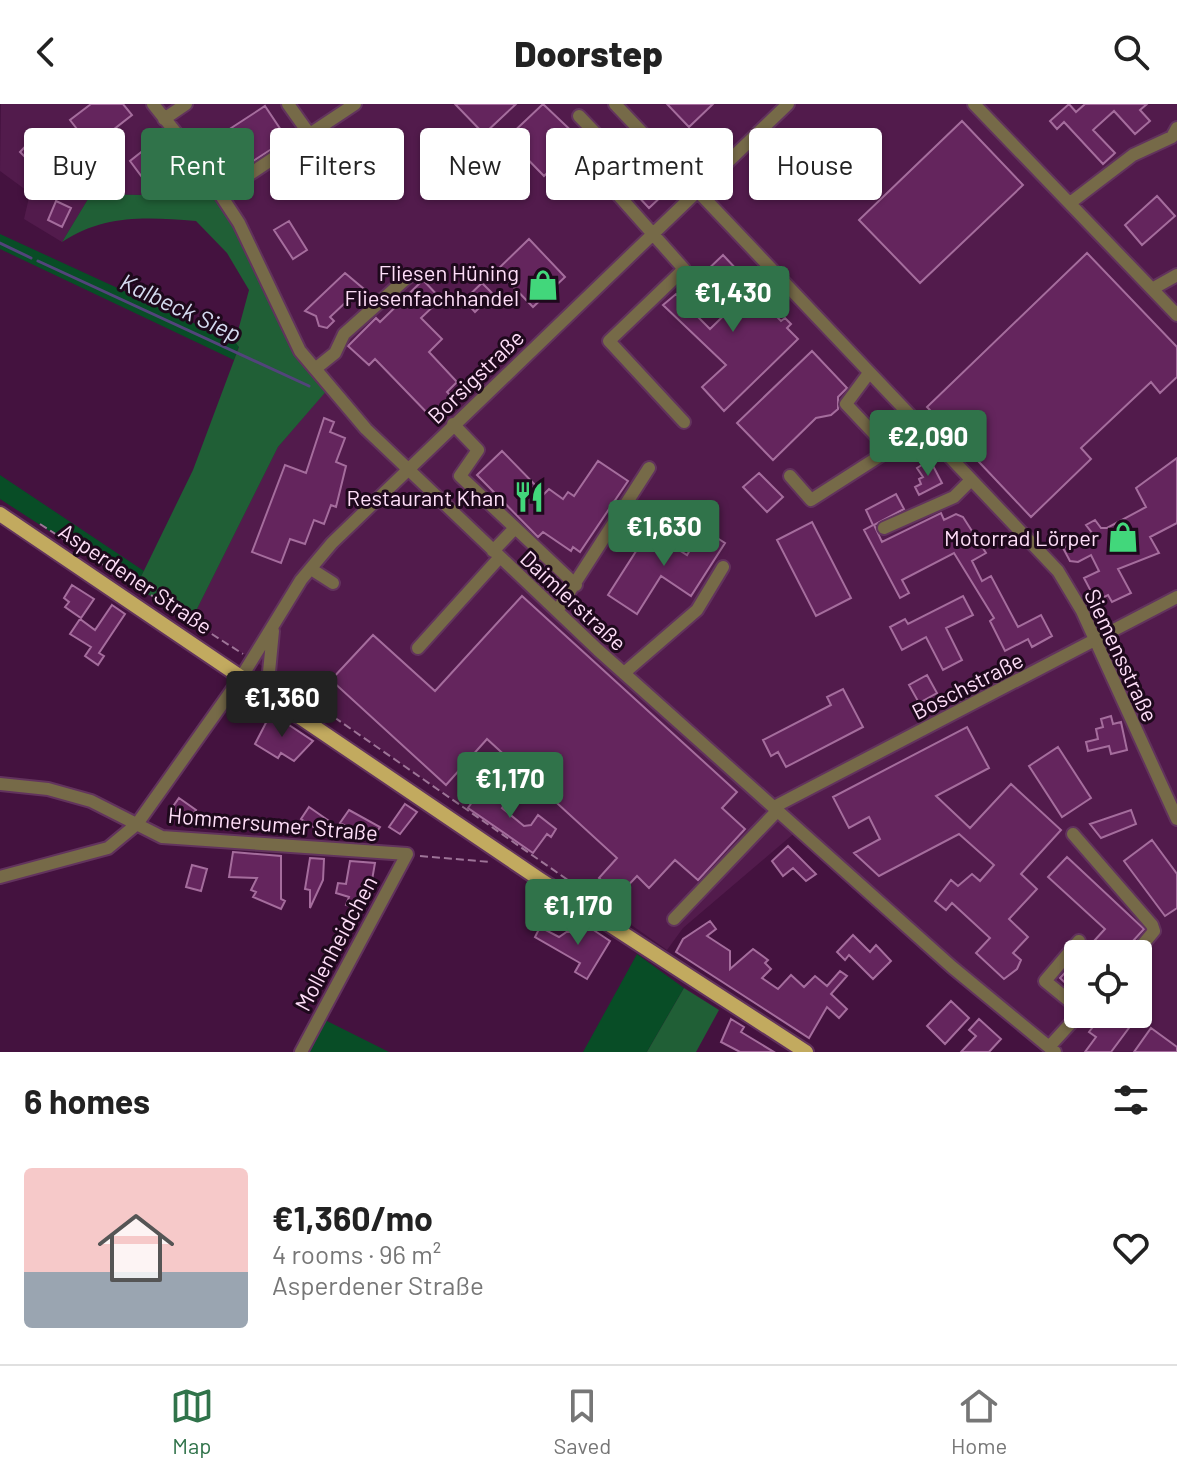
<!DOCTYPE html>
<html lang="en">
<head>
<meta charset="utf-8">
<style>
  body { margin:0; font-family:Barlow,sans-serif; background:#f2f2f2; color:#222; height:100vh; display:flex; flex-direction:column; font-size:30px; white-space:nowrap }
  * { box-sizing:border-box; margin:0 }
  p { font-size:26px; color:#767676 }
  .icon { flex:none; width:44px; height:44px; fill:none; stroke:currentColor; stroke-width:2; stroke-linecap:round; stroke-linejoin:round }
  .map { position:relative; height:948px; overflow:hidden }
  .panel { display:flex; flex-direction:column; background:#fff; flex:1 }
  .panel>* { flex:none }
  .guide { position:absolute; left:24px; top:24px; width:1130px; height:72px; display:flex; gap:16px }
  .tools { position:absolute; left:1064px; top:836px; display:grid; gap:16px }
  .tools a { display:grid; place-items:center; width:88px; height:88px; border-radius:8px; background:#fff; box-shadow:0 2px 6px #0004; font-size:40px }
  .price { position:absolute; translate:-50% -68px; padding:0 18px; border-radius:8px; background:#30734a; color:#fff; font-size:26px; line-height:52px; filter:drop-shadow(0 2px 4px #0008) }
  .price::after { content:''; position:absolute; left:50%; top:48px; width:24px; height:18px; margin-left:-12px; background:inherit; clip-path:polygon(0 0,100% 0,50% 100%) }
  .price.current { background:#222; color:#fff }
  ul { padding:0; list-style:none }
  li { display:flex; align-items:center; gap:24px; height:200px; padding:0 24px }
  li span { display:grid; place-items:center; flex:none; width:224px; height:160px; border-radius:8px; color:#555 }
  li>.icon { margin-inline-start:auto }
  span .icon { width:96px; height:96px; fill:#fffc; stroke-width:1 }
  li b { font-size:34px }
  h2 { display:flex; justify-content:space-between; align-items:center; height:96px; padding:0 24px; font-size:34px }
  .chip { padding:0 28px; border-radius:8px; background:#fff; box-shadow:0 2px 6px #0004; font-size:28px; line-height:72px }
  .chip.current { background:#30734a; color:#fff }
  header { display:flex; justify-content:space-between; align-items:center; height:104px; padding:0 24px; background:#fff; font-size:36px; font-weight:800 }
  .dock { display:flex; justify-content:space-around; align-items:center; height:112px; border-top:2px solid #e0e0e0; background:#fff; font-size:22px; color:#767676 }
  .dock a { display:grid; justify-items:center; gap:4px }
  .dock .current { color:#30734a }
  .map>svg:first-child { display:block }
</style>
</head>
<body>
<header><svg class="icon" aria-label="back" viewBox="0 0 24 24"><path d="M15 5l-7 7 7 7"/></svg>Doorstep<svg class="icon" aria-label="search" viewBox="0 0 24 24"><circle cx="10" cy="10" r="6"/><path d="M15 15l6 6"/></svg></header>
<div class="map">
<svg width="1177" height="948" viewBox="0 0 1177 948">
  <rect width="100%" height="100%" fill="#44123f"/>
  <path fill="#521b4c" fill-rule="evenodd" d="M1,0h1176v948h-122l-257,-222 -115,98 -16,22 -415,-291 -61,-38 87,-174 51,-60 -126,-220 -61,28 -51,-1 -29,48 -38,-23 6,-26 -30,-22zM1078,850h60v60h-60z"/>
  <path fill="#084d26" d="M0,130l235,108 4,4 -5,14 -234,-111z
    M0,371l144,96 -8,16 -136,-88z
    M637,850l47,34 -37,64h-64z
    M319,913l70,35h-88z"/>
  <path fill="#205f36" d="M203,63l75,141 51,80 -51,59 -87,174 -55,-34 57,-117 46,-123 -4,-5 14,-52 -22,-37 -31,-32c-49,-4 -92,-7 -134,21l29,-48 51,1z
    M684,884l35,22 -23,42h-49z"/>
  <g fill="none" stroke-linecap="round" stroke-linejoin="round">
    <path stroke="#52447b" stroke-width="3" d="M0,139l31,15
      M38,157l271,125"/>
  </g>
  <path fill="#64255d" stroke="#a56d9d" stroke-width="2" d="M91,0h32l9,11 -41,32 -21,-27z
    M455,0h61l-32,30z
    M543,0l38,36 -37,36 -37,-38z
    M667,0h46l-24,23z
    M1069,0l7,8 9,-8h62l-7,6 10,11 -15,13 -21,-23 -21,19 22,23 -12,11 -39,-42 -7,7 -7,-8z
    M265,2l22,33 -43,28 -22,-33z
    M962,17l61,64 -103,98 -61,-63z
    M37,30l30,20 -17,19 -13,-12 -4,4 -13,-13z
    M154,38l13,16 -25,19 -12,-16z
    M650,73l15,16 -16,15 -15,-16z
    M1157,92l18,20 -33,29 -17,-20z
    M56,97l15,7 -9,19 -14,-7z
    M289,117l18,29 -14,9 -19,-29z
    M529,135l36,38 -32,30 -36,-37z
    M1087,149l90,94v30l-17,16 -9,-11 -70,66 10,11 -60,58 -104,-110z
    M723,151l15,16 -44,42 16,16 40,-39 31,31 4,-3 6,6 -4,4 11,11 -74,72 -22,-24 24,-22 -63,-60 13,-11 3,3z
    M345,169l19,16v6l-5,5 -13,2 -16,15 4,4 -7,7 -8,-2 -3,-10 -11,-5z
    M423,176l18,19 -20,19 21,21 -13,13 28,30 -10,10 8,8 -21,20 -59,-61 -6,6 -21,-19 28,-28 4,4z
    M482,179l11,11 -18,18 -11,-12z
    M812,247l35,37 -9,9v12l-7,6 -15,3 -43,42 -36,-37z
    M324,314l10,4 -4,10 15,6 -9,24 10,4 -10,41 -5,-2 -7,19 -10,-4 -9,24 -15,-5 -9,24 -29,-11 33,-87 21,8z
    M502,347l42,43 5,-5 14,10 5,-7 6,4 24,-35 30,20 -48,71 -7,-5 -2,4 -28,-19 -5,5 -61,-62z
    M1177,354v65l-27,14 9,16 -41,16 13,24 -19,9 -4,-7 -12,6 -12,-23 15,-7 -8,-16 -13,7 -8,-1 -7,-13 29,-15 -6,-8 9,-5 6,8h6l39,-21 -10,-19z
    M930,356l12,23 -23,12 -4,-8 6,-3 -2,-5 4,-2 -6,-9z
    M759,369l24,24 -16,15 -24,-25z
    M896,390l8,15 -30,16 8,17 59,-29 3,7 12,-6 7,3 23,36 -14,8 10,20 9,-5 27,51 23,-12 11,21 -20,11 -4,-8 -23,12 -15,-30 4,-3 -40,-65 -52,27 7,13 -9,5 -36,-68 9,-5 -7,-15z
    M812,418l39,76 -35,18 -39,-76z
    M703,425l22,14 -34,53 -30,-20 -24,38 -29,-19 41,-64 38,24z
    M72,481l22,14 -13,19 -16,-11 4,-5 -5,-4z
    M522,492l215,196 -15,16 23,21 -47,51 -23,-20 -26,28 -12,-12 -19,20 -19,-18 18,-20 -130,-119 -41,46 -115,-105 42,-45 62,56z
    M963,492l10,19 -27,13 16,32 -19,10 -17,-33 -24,13 -12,-23 15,-8 3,5z
    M112,501l13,9 -26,39 5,3 -6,9 -13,-9 6,-9 -21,-13 10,-15 15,11z
    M927,571l10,18 -18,10 -10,-18z
    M843,585l20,38 -77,40 -8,-15 -7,4 -8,-16 68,-35 -4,-8z
    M271,609l42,28 -19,20 -13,-8 -3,5 -23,-14z
    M1111,612l2,8 8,-2 6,28 -16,4 -2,-8 -21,5 -2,-9 12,-3 -2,-10 7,-2 -2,-8z
    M967,623l22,41 -53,28 34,32 41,-44 50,46 -40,44 16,15 -28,30 19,18 -15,16 8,7 -4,9 -13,10 -28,-26 14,-15 -38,-35 -6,7 -11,-9 16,-21 7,6 14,-12 8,7 14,-16 -35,-31 -80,42 -25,-23 26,-14 -11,-22 -20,11 -16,-31z
    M1058,643l33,51 -29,19 -33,-51z
    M484,681l23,15 -5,8 22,18 7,-1 7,-10 18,14 -5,8 -4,-3 -14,19 -65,-45z
    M179,694l17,12 -10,14 -17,-12z
    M405,700l12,8 -17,22 -11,-7z
    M309,703l20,14 -8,11 -20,-13z
    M349,706l31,17 -9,13 -31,-17z
    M1131,706l5,14 -35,14 -11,-14z
    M1152,736l25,34v34l-12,8 -41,-55z
    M788,742l28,28 -10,7 -13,-13 -10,8 -11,-15z
    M233,748l48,4v43l4,2 -4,8 -28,-12 3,-5 -5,-2 6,-12 -28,-1z
    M1067,753l77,72 -23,25h-39l23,-25 -57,-52z
    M310,754l14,1 -1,21 -13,28v-18l-5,-1z
    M350,757l25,2 -4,23 -8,-1 -8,23 -9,-3 3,-8 -13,-4 2,-10 8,1z
    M192,761l15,4 -6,22 -15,-4z
    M710,817l6,8 -9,7 23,15v18l23,-20 15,11 -3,3 6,6 -9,9 16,11 13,-14 13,12 11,-11 12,10 13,-15 7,5 -16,18 16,15 -8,9 -12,-11 -18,31 -133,-86 7,-13z
    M586,821l24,16 -23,38 -12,-7 5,-9 -45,-26 5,-10 19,10 9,-6 10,6z
    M853,831l17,17 6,-7 15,16 -18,18 -24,-24 -4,5 -8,-8z
    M1078,854v37l-18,-17z
    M951,897l18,17 -24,26 -18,-18z
    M1103,910h29l5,3 -26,35h-26l11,-15 -7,-5z
    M731,915l13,8 -3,5 33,20h-34l-19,-10z
    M979,915l22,20 -12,13h-28l15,-16 -7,-6z
    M1151,924l26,19v5h-43z"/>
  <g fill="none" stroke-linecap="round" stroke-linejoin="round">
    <defs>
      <path id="minor" d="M153,0l44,55 42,64 61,128 66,78 232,221 354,317 103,85
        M288,0l22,31
        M615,0l443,467 24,40 95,208
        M974,0l203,211
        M579,12l42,44 -17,19 80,90 -75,72 75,81
        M164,15l22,-15
        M220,90l135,-90
        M1070,99l63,-48 39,-18 5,-9
        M1152,185l25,-14
        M315,265l20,-16 9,-19 65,-58
        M869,269l-23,31 33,35
        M453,320l25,26 -18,26 116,109
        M790,372l21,24 111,-71
        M884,424l70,-31 17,-17
        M493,447l22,-23
        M311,465l22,14
        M557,507l92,-143
        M273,527l-4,41 10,29
        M418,544l82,-91
        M624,569l73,-63 26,-43
        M0,680l48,5 43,12 71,36 245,17 -106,198
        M774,703l403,-210
        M1073,730l79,91 2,6 -19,23
        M0,773l108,-29 29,-24 105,-148 59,-96 31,-37 456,-439
        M674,815l104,-109
        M1078,904l-33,-27 34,-40
        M1049,943l30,-33"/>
      <path id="major" d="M0,410l539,365 267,173"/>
    </defs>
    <use href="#minor" stroke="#62335d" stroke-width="16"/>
    <use href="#major" stroke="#62335d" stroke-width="18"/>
    <path stroke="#9e7498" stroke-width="2" stroke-dasharray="8 4" stroke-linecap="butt" d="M40,420l203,130
      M285,579l313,218
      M420,752l70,6"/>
    <use href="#minor" stroke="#766a48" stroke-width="12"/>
    <use href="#major" stroke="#c2aa5f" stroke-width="14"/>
  </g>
  <defs>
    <symbol id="shop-bare" viewBox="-9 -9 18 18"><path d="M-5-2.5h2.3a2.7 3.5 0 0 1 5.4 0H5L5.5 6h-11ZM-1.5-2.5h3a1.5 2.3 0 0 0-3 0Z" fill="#42d77b" stroke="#1e091c" stroke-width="2.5" paint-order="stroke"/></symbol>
    <symbol id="restaurant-bare" viewBox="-9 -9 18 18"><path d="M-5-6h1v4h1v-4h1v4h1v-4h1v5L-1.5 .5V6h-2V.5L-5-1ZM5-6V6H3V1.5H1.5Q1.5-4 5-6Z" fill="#42d77b" stroke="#1e091c" stroke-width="2.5" paint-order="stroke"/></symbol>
  </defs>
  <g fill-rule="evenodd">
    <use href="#shop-bare" x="521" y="159" width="44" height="44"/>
    <use href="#restaurant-bare" x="507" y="371" width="44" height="44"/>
    <use href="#shop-bare" x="1101" y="411" width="44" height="44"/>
  </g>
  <g text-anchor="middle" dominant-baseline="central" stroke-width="6" stroke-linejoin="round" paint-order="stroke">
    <g font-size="22" fill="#fedef8" stroke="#1e091c" text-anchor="end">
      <text x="519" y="168">Fliesen Hüning<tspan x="519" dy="25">Fliesenfachhandel</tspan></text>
      <text x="505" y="393">Restaurant Khan</text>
      <text x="1099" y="433">Motorrad Lörper</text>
    </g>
    <g font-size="22" fill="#fedef8" stroke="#1e091c">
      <text transform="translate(475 272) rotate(-44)">Borsigstraße</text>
      <text transform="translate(136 474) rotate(34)">Asperdener Straße</text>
      <text transform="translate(574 496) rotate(43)">Daimlerstraße</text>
      <text transform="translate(1122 551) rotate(65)">Siemensstraße</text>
      <text transform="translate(967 581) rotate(-27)">Boschstraße</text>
      <text transform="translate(273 719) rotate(5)">Hommersumer Straße</text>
      <text transform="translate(335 839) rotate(-62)">Mollenheidchen</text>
    </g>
    <g font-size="24" font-style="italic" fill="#d4daef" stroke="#1e091c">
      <text transform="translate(181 203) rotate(25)">Kalbeck Siep</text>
    </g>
  </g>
</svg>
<div class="tools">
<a><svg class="icon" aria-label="locate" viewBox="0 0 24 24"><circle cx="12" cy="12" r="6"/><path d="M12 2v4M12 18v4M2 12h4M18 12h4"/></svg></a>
</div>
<b class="price" style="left:733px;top:230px">€1,430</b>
<b class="price" style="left:928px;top:374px">€2,090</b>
<b class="price" style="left:664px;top:464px">€1,630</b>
<b class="price current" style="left:282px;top:635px">€1,360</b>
<b class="price" style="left:510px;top:716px">€1,170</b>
<b class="price" style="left:578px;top:843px">€1,170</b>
<div class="guide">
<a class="chip">Buy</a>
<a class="chip current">Rent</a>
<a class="chip">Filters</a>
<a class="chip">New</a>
<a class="chip">Apartment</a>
<a class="chip">House</a>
</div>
</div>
<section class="panel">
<h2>6 homes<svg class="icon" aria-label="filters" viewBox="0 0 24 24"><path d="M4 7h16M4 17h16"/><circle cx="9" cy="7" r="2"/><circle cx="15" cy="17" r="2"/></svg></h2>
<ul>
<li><span style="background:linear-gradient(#f6c9c9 65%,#9aa5b1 0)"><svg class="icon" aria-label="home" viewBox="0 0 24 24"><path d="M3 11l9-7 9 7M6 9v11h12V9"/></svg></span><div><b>€1,360/mo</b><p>4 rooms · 96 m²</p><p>Asperdener Straße</p></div><svg class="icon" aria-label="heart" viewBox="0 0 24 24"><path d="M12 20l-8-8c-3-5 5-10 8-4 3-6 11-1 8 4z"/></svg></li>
</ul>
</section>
<nav class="dock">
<a class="current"><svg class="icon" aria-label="map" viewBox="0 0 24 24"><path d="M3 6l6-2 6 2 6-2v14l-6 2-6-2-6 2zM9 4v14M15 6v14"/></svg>Map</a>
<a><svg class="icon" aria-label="saved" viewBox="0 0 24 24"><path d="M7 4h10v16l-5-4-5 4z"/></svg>Saved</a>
<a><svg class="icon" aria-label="home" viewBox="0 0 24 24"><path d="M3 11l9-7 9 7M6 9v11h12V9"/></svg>Home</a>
</nav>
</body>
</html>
